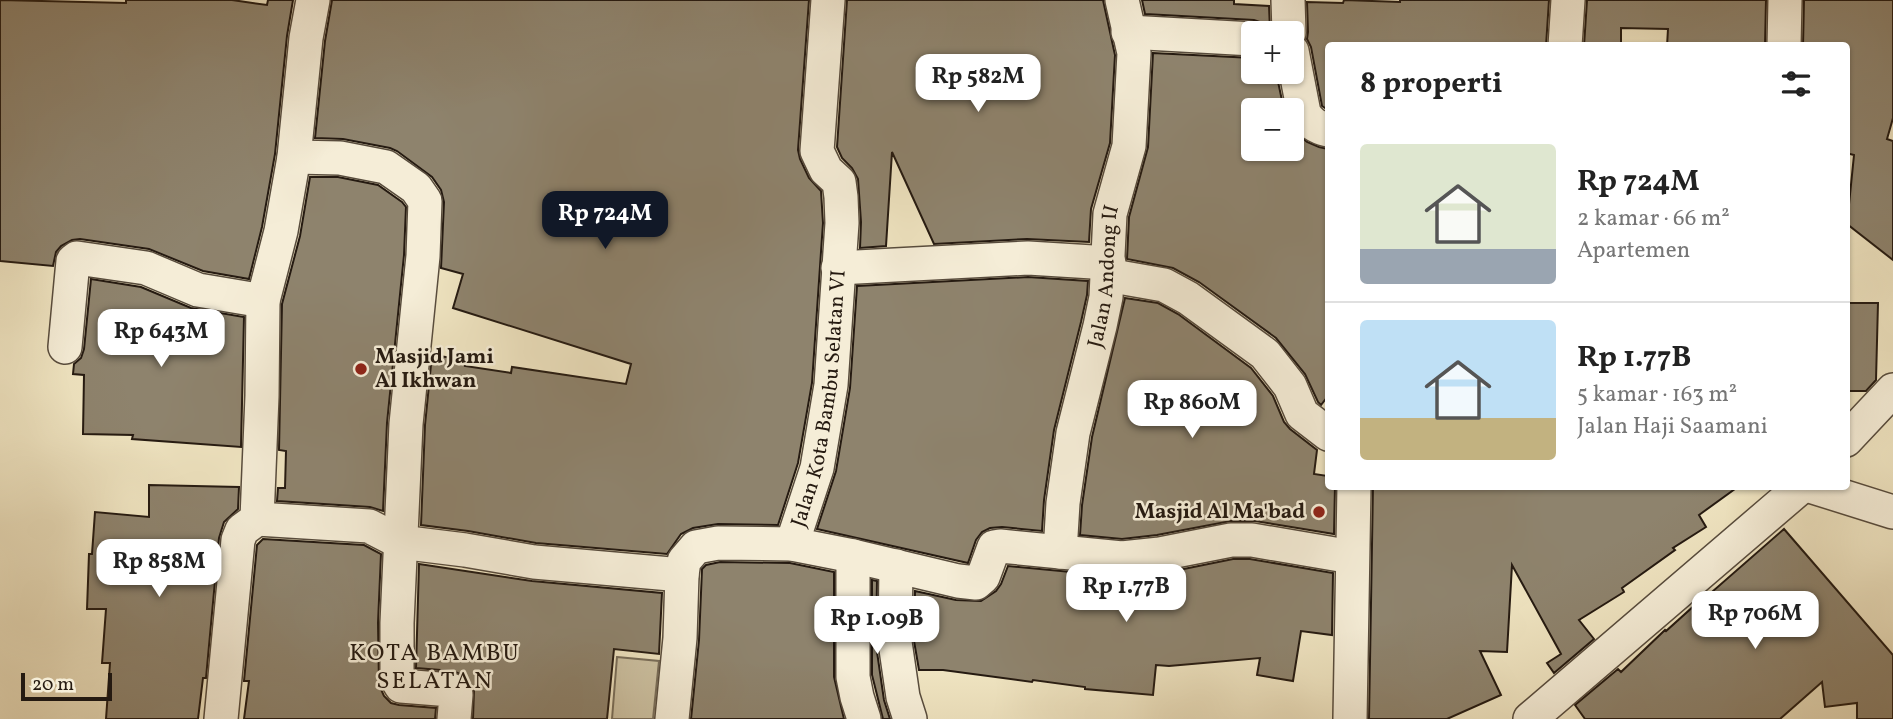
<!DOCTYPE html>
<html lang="id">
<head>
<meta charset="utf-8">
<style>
  body { margin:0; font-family:Vollkorn,serif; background:#f2f2f2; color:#222; height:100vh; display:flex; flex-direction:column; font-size:26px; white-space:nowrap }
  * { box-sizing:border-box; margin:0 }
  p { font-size:23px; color:#767676 }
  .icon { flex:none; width:38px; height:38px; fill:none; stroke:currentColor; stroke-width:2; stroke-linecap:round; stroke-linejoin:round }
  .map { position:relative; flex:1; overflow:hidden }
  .drawer { position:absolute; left:1325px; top:42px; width:525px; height:448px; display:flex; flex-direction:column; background:#fff; border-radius:7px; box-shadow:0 2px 5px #0004 }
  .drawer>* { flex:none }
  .fabs { position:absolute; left:1241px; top:21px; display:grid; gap:14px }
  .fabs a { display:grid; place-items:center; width:63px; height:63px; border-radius:7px; background:#fff; box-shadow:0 2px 5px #0004; font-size:35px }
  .scale { position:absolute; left:21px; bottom:18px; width:91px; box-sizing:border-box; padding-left:7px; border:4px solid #251a11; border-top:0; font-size:19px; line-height:24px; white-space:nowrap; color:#251a11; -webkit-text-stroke:5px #f5edd7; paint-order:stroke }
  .price { position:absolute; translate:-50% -60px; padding:0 16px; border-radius:14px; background:#fff; color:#222; font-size:23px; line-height:46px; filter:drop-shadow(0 2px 4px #0008) }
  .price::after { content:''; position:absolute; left:50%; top:42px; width:21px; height:16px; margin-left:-10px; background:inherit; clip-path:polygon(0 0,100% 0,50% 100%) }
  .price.on { background:#111827; color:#fff }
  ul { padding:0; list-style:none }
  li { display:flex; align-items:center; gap:21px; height:175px; padding:0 35px }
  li+li { border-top:2px solid #e0e0e0 }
  li span { display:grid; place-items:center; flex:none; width:196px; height:140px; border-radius:7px; color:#555 }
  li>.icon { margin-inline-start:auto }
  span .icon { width:84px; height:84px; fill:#fffc; stroke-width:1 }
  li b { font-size:30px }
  h2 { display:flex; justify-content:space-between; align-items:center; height:84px; padding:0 35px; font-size:30px }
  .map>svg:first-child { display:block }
</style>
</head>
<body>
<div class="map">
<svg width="1893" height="719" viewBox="0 0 1893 719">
  <rect width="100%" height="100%" fill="#efe4c1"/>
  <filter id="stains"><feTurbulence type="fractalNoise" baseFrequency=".00286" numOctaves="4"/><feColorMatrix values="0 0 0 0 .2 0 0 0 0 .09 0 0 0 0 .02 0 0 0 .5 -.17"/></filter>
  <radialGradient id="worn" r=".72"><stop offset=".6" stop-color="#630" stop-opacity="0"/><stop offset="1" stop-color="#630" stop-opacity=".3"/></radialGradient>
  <path fill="#cdc2a3" stroke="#796e5a" stroke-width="2" d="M617,657l42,4 -6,58h-41z"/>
  <path fill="#8e836d" stroke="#251a11" stroke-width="2" d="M0,0l126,3v-3h106l35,5 1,-5h25l-6,36 -12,118 -13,73 -13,52 -46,-8 -54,-22 -69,-10 -8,1 -11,6 -5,6 -3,14 -53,-5z
    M332,0h477l-11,150 2,9 9,19 12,13 2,32 -11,160 -14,80 -20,62 -60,-1 -25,4 -12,6 -14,20 -131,-11 -68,-12 -47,-6 4,-100 7,-70 34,5 -1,6 46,7 1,-6 114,17 5,-20 -178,-56 10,-34 -22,-6 3,-66 -3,-12 -9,-13 -35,-26 -7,-3 -47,-9 -28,-1 10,-97z
    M847,0h256l12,55 -5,88 -19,66 -2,33 -62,-3 -93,5 -42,-92 -6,94 -26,2 1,-26 -3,-43 -6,-11 -10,-10 -5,-11z
    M1142,0h92v4l35,2 1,24 -7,-7 -9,-3 -109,-6z
    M1344,0l56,2v-2h149l-3,46h-218v64l-6,-4 -11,-59 -4,-8 1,-7 -1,-30 36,1z
    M1587,0h179l-1,46h-98l1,-17 -47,-1v18h-37z
    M1804,0h89v118l-6,21 6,2v119l-46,-36 7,-69 -8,-2v-107h-43z
    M1153,53l100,5v14h23l8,38h-31v39h39v-20l15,13 12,5 9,2v247l-7,9 -3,-3 -13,-28 -29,-36 -77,-56 -26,-14 -46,-9 2,-42 19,-70z
    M310,177h28l40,8 24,17 4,5 -2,48 -17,168 -4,88 -13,-4 -93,-6 1,-13h7l1,-37 -7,-1 3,-146 18,-68z
    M1028,277l60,4 -1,14 -6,27 -27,108 -10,70 -2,31 -40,-4 -12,1 -8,4 -6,8 -8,23 -151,-34 19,-58 14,-83 7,-102z
    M91,279l50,8 50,21 53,9 -3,130 -109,-8 1,-4 -50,-1 1,-59 -11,-1 1,-10 7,-6 3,-9z
    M1125,298l33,5 20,11 73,54 22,28 11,26 6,7 27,21 -3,24 14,2v10h7l-1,48 -79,-13h-24l-74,14 -35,4 -42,-4 2,-30 10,-68z
    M1846,303h32l-2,77 -10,11h-20z
    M149,485l90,2 -1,22 -14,13 -5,16 -13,140h-3l-5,41h-92l4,-56h-8l4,-54h-19l2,-55h3l3,-42 54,5z
    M1373,486h366l-40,29 7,12 -33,21 2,2 -53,38 2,4 -45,28 15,19 -40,34 -7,-10 14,-9 -49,-89 -5,87 -27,-1 21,44 -54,24h-78z
    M1784,529l109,126v64h-36v-16l-32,4 -3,-25 -42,37h-195l-10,-14 43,-36 3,3 44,-42 1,1 29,-26 1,1z
    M263,539l101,6 17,9 -3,69 1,62 5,11 7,7 8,2 37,3 -1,11h-191l5,-38h-5l13,-136z
    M1233,559h17l83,14 -1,62 -31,-4 -8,50 -36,-6 3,-17 -91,8 -13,-1 -3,30 -68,-6v-2l-52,-7 -1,2 -89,-12h-24l-5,-29 1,-50 41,9 25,1 15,-10 5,-7 7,-18 116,11 40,-4z
    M720,562l70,1 44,9v105l10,42h-153l8,-79 3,-71 4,-4z
    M419,564l113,17 130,12 -3,61 -45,-5 -7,70h-134l1,-30 -9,-13 -12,-5 -37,-3z
    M872,580l5,1 -1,64 8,55 6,19h-7l-11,-44z"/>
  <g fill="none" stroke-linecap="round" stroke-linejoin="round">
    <defs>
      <g id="minor">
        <path d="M1288,0l1,33"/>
        <path d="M1128,32l125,7"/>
        <path d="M1565,46l3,-46"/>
        <path d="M1784,46l1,-46"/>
        <path d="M1292,51l12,62c6,10 12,14 24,17"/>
        <path d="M294,157l46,1 46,9 30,21 9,13 -2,55 -17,168 -9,199v53l1,5 3,5 50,4 5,5 -2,24"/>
        <path d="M838,268l190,-10 81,5"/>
        <path d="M1107,275l57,10 24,13 77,56 25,32 12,28 26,20"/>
        <path d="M65,347l8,-86 4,-3 69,10 52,22 65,11"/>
        <path d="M1846,440l47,-50"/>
        <path d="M1810,486l83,26"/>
        <path d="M257,519l112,7 31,16 65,8 69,12 148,13"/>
        <path id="s1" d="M792,544l25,-76 14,-83 11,-162 -1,-26 -2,-15 -13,-12 -9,-19 11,-151"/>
        <path id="s2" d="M1060,552l3,-49 10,-70 27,-107 6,-29 4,-83 19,-68 5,-93 -12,-53"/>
        <path d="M853,556v121l4,20 7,22"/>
        <path d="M896,566l-1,76 8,55 7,22"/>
        <path d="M221,719l17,-179 4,-10 15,-11 5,-123 1,-95 18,-70 13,-74 12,-119 7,-38"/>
        <path d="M672,719l8,-81 2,-63 2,-14 12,-14 22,-4 74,1 61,12 105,25 18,2 7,-6 11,-30 6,-1 122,12 38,-4 71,-14h21l100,17"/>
        <path d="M1350,719l4,-233"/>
        <path d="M1530,719l272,-233"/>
      </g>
    </defs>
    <use href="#minor" stroke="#584c3d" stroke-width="36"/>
    <use href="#minor" stroke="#f5edd7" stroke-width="33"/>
  </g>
  <g fill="#8f2418" stroke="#f5edd7" stroke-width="2.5">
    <circle cx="361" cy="369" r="7"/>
    <circle cx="1319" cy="512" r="7"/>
  </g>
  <g text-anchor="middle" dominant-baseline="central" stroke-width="5" stroke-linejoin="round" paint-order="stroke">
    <g font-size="21" fill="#251a11" stroke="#f5edd7">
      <text stroke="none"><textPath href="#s2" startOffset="280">Jalan Andong II</textPath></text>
      <text stroke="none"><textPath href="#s1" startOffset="149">Jalan Kota Bambu Selatan VI</textPath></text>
    </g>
    <g font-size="21" font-weight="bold" fill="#251a11" stroke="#f5edd7" text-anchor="start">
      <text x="375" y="357">Masjid Jami<tspan x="375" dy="24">Al Ikhwan</tspan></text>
      <text x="1305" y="512" text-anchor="end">Masjid Al Ma'bad</text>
    </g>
    <g font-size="24" letter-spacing="2" fill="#251a11" stroke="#f5edd7">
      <text x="435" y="654">KOTA BAMBU<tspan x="435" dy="28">SELATAN</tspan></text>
    </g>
  </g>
  <rect width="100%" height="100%" filter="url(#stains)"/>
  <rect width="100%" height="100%" fill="url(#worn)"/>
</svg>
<div class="fabs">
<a>+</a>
<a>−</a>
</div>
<div class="scale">20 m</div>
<b class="price" style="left:978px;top:114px">Rp 582M</b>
<b class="price on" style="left:605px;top:251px">Rp 724M</b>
<b class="price" style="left:161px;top:369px">Rp 643M</b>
<b class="price" style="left:1192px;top:440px">Rp 860M</b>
<b class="price" style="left:159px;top:599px">Rp 858M</b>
<b class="price" style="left:1126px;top:624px">Rp 1.77B</b>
<b class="price" style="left:1755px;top:651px">Rp 706M</b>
<b class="price" style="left:877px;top:656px">Rp 1.09B</b>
<section class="drawer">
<h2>8 properti<svg class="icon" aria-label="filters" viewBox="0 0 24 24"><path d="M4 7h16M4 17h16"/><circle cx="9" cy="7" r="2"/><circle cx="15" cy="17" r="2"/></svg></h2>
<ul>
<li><span style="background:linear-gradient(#dfe7d0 75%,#9aa5b1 0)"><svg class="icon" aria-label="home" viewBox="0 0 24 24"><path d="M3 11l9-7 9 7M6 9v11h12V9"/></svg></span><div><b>Rp 724M</b><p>2 kamar · 66 m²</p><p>Apartemen</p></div></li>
<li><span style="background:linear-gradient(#bfe0f5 70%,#c2b280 0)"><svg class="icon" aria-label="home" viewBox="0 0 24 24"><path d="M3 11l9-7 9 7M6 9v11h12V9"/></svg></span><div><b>Rp 1.77B</b><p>5 kamar · 163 m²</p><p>Jalan Haji Saamani</p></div></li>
</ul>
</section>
</div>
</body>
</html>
